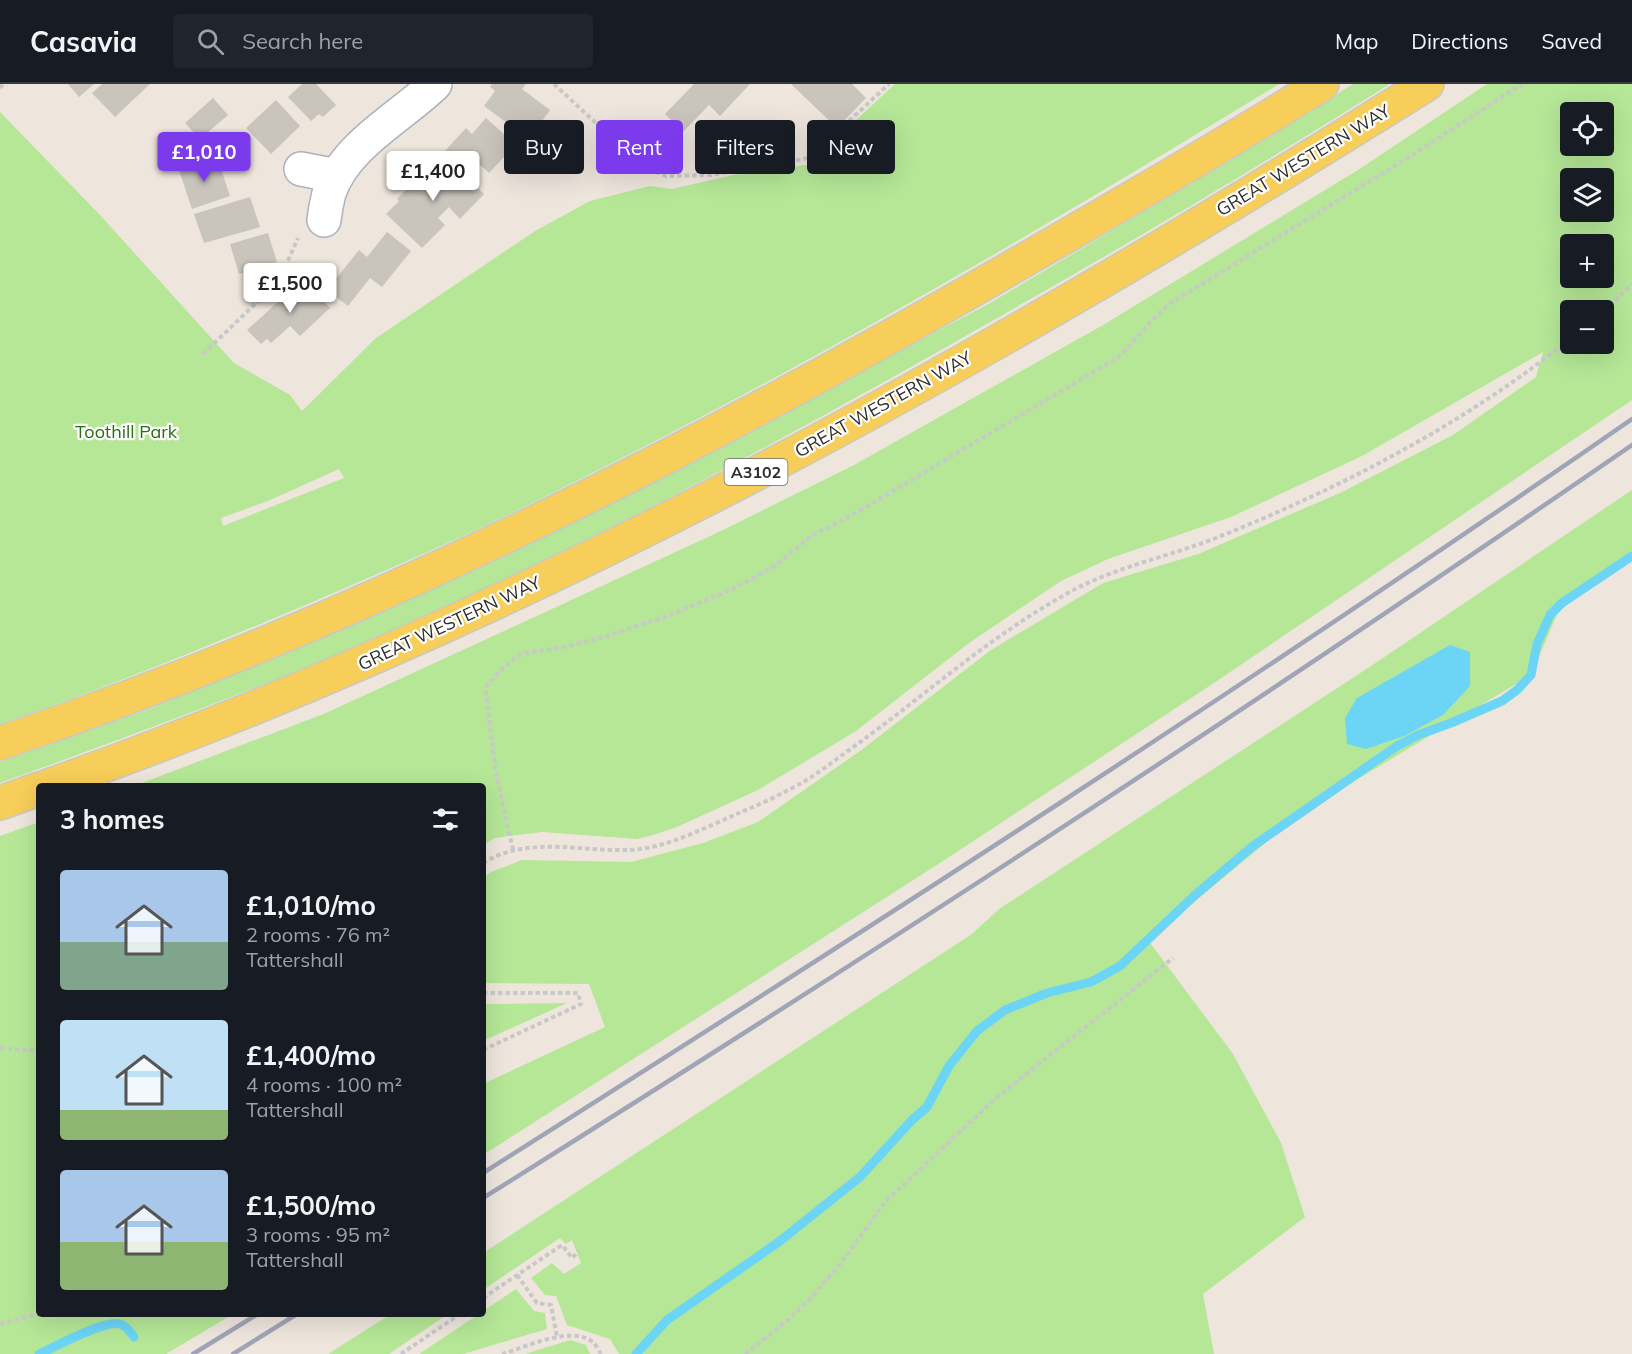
<!DOCTYPE html>
<html lang="en">
<head>
<meta charset="utf-8">
<style>
  body { margin:0; font-family:Mulish,sans-serif; background:#20242c; color:#f1f3f6; height:100vh; display:flex; flex-direction:column; font-size:22px; white-space:nowrap }
  * { box-sizing:border-box; margin:0 }
  p { font-size:20px; color:#9ea1a6 }
  .icon { flex:none; width:33px; height:33px; fill:none; stroke:currentColor; stroke-width:2; stroke-linecap:round; stroke-linejoin:round }
  .map { position:relative; flex:1; overflow:hidden }
  .sheet { position:absolute; left:36px; top:699px; width:450px; height:534px; display:flex; flex-direction:column; background:#171b24; border-radius:6px; box-shadow:0 6px 24px #0002 }
  .sheet>* { flex:none }
  .banner { position:absolute; left:504px; top:36px; width:570px; height:54px; display:flex; gap:12px }
  .fabs { position:absolute; left:1560px; top:18px; display:grid; gap:12px }
  .fabs a { display:grid; place-items:center; width:54px; height:54px; border-radius:6px; background:#171b24; box-shadow:0 6px 24px #0002; font-size:30px }
  .price { position:absolute; translate:-50% -51px; padding:0 14px; border-radius:6px; background:#fff; color:#222; font-size:20px; line-height:39px; filter:drop-shadow(0 2px 3px #0008) }
  .price::after { content:''; position:absolute; left:50%; top:36px; width:18px; height:14px; margin-left:-9px; background:inherit; clip-path:polygon(0 0,100% 0,50% 100%) }
  .price.current { background:#7c3aed; color:#fff }
  ul { padding:0; list-style:none }
  li { display:flex; align-items:center; gap:18px; height:150px; padding:0 24px }
  li span { display:grid; place-items:center; flex:none; width:168px; height:120px; border-radius:6px; color:#555 }
  li>.icon { margin-inline-start:auto }
  span .icon { width:72px; height:72px; fill:#fffc; stroke-width:1 }
  li b { font-size:26px }
  h2 { display:flex; justify-content:space-between; align-items:center; height:72px; padding:0 24px; font-size:26px }
  .tag { padding:0 21px; border-radius:6px; background:#171b24; box-shadow:0 6px 24px #0002; font-size:21px; line-height:54px }
  .tag.current { background:#7c3aed; color:#fff }
  header { display:flex; align-items:center; gap:36px; box-sizing:border-box; height:84px; padding:0 30px; background:#171b24; border-bottom:2px solid #363941 }
  header strong { font-size:28px }
  nav { display:flex; gap:33px; margin-inline-start:auto; font-size:21px }
  .search { width:420px; height:54px; background:#20242c; display:flex; align-items:center; gap:15px; box-sizing:border-box; padding:0 21px; border-radius:6px; color:#9ea1a6; font-size:22px }
  .map>svg:first-child { display:block }
</style>
</head>
<body>
<header>
<strong>Casavia</strong>
<div class="search"><svg class="icon" aria-label="search" viewBox="0 0 24 24"><circle cx="10" cy="10" r="6"/><path d="M15 15l6 6"/></svg>Search here</div>
<nav><a>Map</a><a>Directions</a><a>Saved</a></nav>
</header>
<div class="map">
<svg width="1632" height="1270" viewBox="0 0 1632 1270">
  <rect width="100%" height="100%" fill="#eee6dd"/>
  <path fill="#b5e797" fill-rule="evenodd" d="M895,0h384c-250,153 -503,301 -767,429 -75,36 -153,69 -230,102 -93,39 -186,77 -282,109v-612l100,103 134,148 56,32 12,16 74,-73 159,-107 55,-30 60,-15 22,3 61,-14 79,-11 19,-21zM339,385l5,9 -121,48 -2,-8 47,-17z
    M1353,0h37c-124,78 -250,153 -377,225 -167,96 -337,189 -512,273 -162,77 -332,140 -501,201v-21l147,-52 159,-65 176,-78 134,-65 374,-199 259,-154z
    M1487,0h145v316l-418,283 -271,178 -460,294v-71l122,-57 -16,-43 -106,-1v-105l8,-6 31,-12 109,2 72,-19 55,-21 102,-71 131,-101 112,-67 95,-29 142,-61 113,-58 83,-58 7,-25 -181,104 -131,61 -123,42 -47,22 -92,62 -113,88 -98,59 -81,37 -24,8 -16,4 -95,-7 -47,6 -12,7v-59h-349l192,-73 395,-182 133,-66 249,-140 255,-155zM1570,28h34v34h-34zM1570,94h34v34h-34zM1570,160h34v34h-34zM1570,226h34v34h-34z
    M1632,406v65l-70,48 -31,72 -228,137 -155,128 85,114 48,89 24,74 -102,77 11,60h-595l-9,-15 -43,-14 -11,-29 -11,-1 -14,-17 21,-15 12,11 17,-11 -9,-23 -6,4 -6,-6 -77,52v-37l489,-319 27,-25 375,-245z
    M39,738v492h194l-67,40h-166v-518z
    M567,919l-84,38v-37z
    M516,1205l18,22 11,2 2,16 -84,25h-44l60,-40h4v-3z
    M391,1230h57l-59,40h-61z
    M570,1256l16,5 4,9h-65z"/>
  <path fill="#6cd4f5" d="M1450,561l20,7v34l-27,29 -39,21 -38,13 -19,-5 -2,-26 12,-20z"/>
  <g fill="none" stroke-linecap="round" stroke-linejoin="round">
    <path stroke="#6cd4f5" stroke-width="9" d="M39,1270c16,-7 66,-35 81,-30 7,2 10,8 14,13
      M636,1270l31,-34 113,-79 80,-64 52,-57 15,-13 22,-41 28,-35 28,-21 42,-17 44,-11 29,-16 74,-70 59,-50 144,-100 21,-11 33,-12 51,-22 15,-11 14,-15 6,-31 13,-29 12,-12 70,-47"/>
  </g>
  <path fill="#c9c4bc" d="M68,0h26l-15,13z
    M102,0h48l-35,33 -23,-24z
    M302,0h14l20,21 -13,12 -4,-3 -8,7 -23,-24z
    M492,0h34l-4,5 28,21 -21,29 -45,-33 11,-15 -5,-4z
    M694,0h56l-30,32 -11,-11 -26,27 -18,-18z
    M791,0h61l14,14 -29,30z
    M213,14l15,17 -28,24 -15,-16z
    M276,16l24,26 -29,28 -25,-26z
    M486,34l37,33 -11,11 -7,-6 -16,17 -10,-9 -8,10 -26,-23 21,-23 6,6z
    M217,73l13,39 -38,13 -13,-39z
    M433,78l10,9 8,-9 33,32 -24,25 -11,-12 -11,11 7,7 -23,23 -36,-34 13,-13 -2,-2z
    M250,113l10,30 -56,16 -10,-29z
    M387,148l24,19 -29,36 -12,-9 -22,28 -21,-16 32,-40 8,7z
    M268,149l9,29 -38,12 -9,-30z
    M303,195l27,29 -30,28 -10,-10 -19,17 -4,-4 -6,5 -14,-14z"/>
  <g fill="none" stroke-linecap="round" stroke-linejoin="round">
    <defs>
      <path id="minor" d="M301,85l36,7
        M324,136c1,-9 3,-19 5,-27 16,-48 72,-76 106,-109"/>
      <path id="major" d="M0,659c366,-123 713,-301 1047,-496 92,-53 184,-106 275,-163
        M48,702c488,-172 942,-428 1379,-702
        M0,719l39,-14"/>
    </defs>
    <use href="#minor" stroke="#adb1bc" stroke-width="36"/>
    <use href="#major" stroke="#c8c8c8" stroke-width="36"/>
    <path stroke="#c8c8c8" stroke-width="4" stroke-dasharray="4.5 3" stroke-linecap="butt" d="M554,0l88,82 24,10 45,-1 93,-16 7,-3 78,-72
      M0,4l3,-4
      M1604,227l28,-27
      M203,270l76,-73 19,-43
      M513,766l-17,-76 -10,-80 1,-9 12,-13 17,-15 10,-4 38,-6 36,-9 70,-23 65,-27 38,-21 40,-32 41,-21 263,-156c19,-17 33,-39 54,-55l238,-146 113,-73
      M483,779c49,-30 104,-8 157,-14 32,-4 69,-23 99,-36 22,-9 45,-20 66,-32 18,-11 34,-24 51,-36 68,-49 131,-106 205,-148 48,-29 104,-39 155,-59 127,-51 248,-114 354,-199
      M483,909h95l3,11 -98,46
      M0,964l39,3
      M517,1191l20,28 14,2 6,32
      M483,1214l79,-53 10,13 7,-7
      M0,1240l39,-10
      M401,1270l59,-40
      M502,1270c24,-7 69,-29 91,-12 3,3 6,9 8,12
      M745,1270l36,-28 30,-28 29,-34 45,-62 111,-104 177,-140"/>
    <use href="#minor" stroke="#fff" stroke-width="33"/>
    <use href="#major" stroke="#f7ce59" stroke-width="33"/>
    <path stroke="#a0a4b7" stroke-width="4.5" d="M483,1089c387,-245 772,-493 1149,-754
      M483,1114c388,-243 772,-493 1149,-753
      M193,1270l65,-40
      M233,1270l64,-40"/>
  </g>
  <g text-anchor="middle" dominant-baseline="central" stroke-width="4.5" stroke-linejoin="round" paint-order="stroke">
    <rect fill="#fff" stroke="#6b6b6b" stroke-width="1.5" x="724.5" y="375" width="63" height="26" rx="4.5"/>
    <g font-size="16" font-weight="bold" fill="#2c2c2c">
      <text x="756" y="388">A3102</text>
    </g>
    <g font-size="18" fill="#2c2c2c" stroke="#fff">
      <text transform="translate(1303 76) rotate(-31)">GREAT WESTERN WAY</text>
      <text transform="translate(883 320) rotate(-29)">GREAT WESTERN WAY</text>
      <text transform="translate(449 539) rotate(-25)">GREAT WESTERN WAY</text>
    </g>
    <g font-size="18" fill="#2b6d17" stroke="#fff">
      <text x="126" y="347">Toothill Park</text>
    </g>
  </g>
</svg>
<div class="fabs">
<a><svg class="icon" aria-label="locate" viewBox="0 0 24 24"><circle cx="12" cy="12" r="6"/><path d="M12 2v4M12 18v4M2 12h4M18 12h4"/></svg></a>
<a><svg class="icon" aria-label="layers" viewBox="0 0 24 24"><path d="M12 4l9 5-9 5-9-5zM3 14l9 5 9-5"/></svg></a>
<a>+</a>
<a>−</a>
</div>
<b class="price current" style="left:204px;top:99px">£1,010</b>
<b class="price" style="left:433px;top:118px">£1,400</b>
<b class="price" style="left:290px;top:230px">£1,500</b>
<div class="banner">
<a class="tag">Buy</a>
<a class="tag current">Rent</a>
<a class="tag">Filters</a>
<a class="tag">New</a>
</div>
<section class="sheet">
<h2>3 homes<svg class="icon" aria-label="filters" viewBox="0 0 24 24"><path d="M4 7h16M4 17h16"/><circle cx="9" cy="7" r="2"/><circle cx="15" cy="17" r="2"/></svg></h2>
<ul>
<li><span style="background:linear-gradient(#a9c7e8 60%,#7fa58c 0)"><svg class="icon" aria-label="home" viewBox="0 0 24 24"><path d="M3 11l9-7 9 7M6 9v11h12V9"/></svg></span><div><b>£1,010/mo</b><p>2 rooms · 76 m²</p><p>Tattershall</p></div></li>
<li><span style="background:linear-gradient(#bfe0f5 75%,#8fb573 0)"><svg class="icon" aria-label="home" viewBox="0 0 24 24"><path d="M3 11l9-7 9 7M6 9v11h12V9"/></svg></span><div><b>£1,400/mo</b><p>4 rooms · 100 m²</p><p>Tattershall</p></div></li>
<li><span style="background:linear-gradient(#a9c7e8 60%,#8fb573 0)"><svg class="icon" aria-label="home" viewBox="0 0 24 24"><path d="M3 11l9-7 9 7M6 9v11h12V9"/></svg></span><div><b>£1,500/mo</b><p>3 rooms · 95 m²</p><p>Tattershall</p></div></li>
</ul>
</section>
</div>
</body>
</html>
